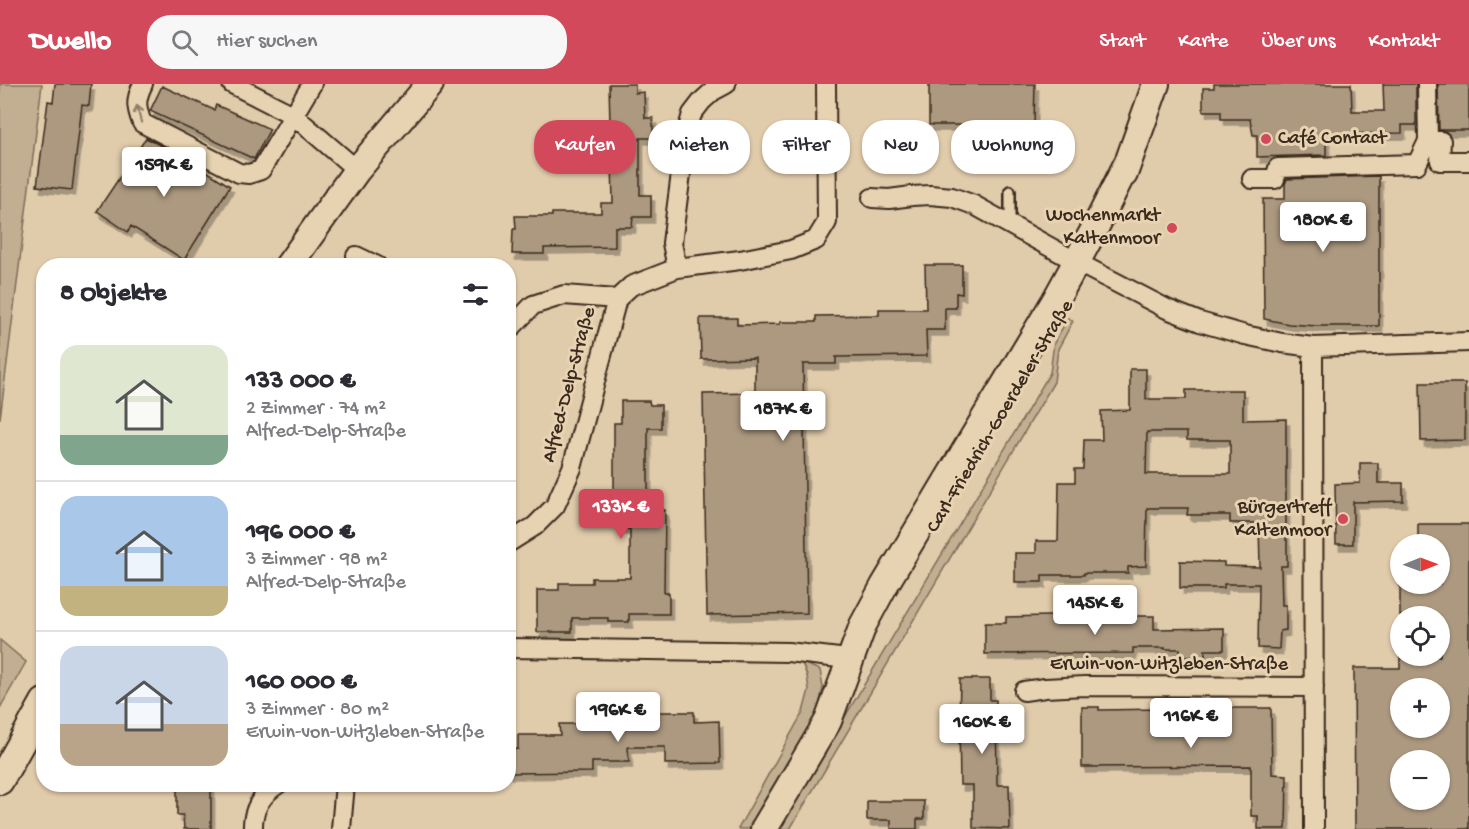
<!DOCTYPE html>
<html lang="de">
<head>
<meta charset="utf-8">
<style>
  body { margin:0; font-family:"Gochi Hand",sans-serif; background:#f7f7f7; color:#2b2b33; height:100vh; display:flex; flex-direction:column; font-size:22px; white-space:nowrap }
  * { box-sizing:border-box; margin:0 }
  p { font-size:20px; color:#7c7c81 }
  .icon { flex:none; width:33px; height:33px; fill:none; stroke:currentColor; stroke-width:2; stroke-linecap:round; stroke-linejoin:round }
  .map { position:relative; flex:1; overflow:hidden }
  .details { position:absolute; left:36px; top:174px; width:480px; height:534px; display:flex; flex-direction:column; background:#fff; border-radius:24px; box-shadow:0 2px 4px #0004 }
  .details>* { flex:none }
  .guide { position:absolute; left:534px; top:36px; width:570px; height:54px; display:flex; gap:12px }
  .needle { width:39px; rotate:89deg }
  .controls { position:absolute; left:1390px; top:450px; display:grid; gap:12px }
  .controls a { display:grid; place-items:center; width:60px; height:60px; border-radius:50%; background:#fff; box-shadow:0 2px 4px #0004; font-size:30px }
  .price { position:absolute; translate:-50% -51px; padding:0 14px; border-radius:6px; background:#fff; color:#222; font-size:20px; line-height:39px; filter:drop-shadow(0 2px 3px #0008) }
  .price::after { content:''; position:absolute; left:50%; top:36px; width:18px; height:14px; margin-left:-9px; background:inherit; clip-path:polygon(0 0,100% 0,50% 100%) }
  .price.active { background:#d1495b; color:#fff }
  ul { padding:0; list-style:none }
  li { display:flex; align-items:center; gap:18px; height:150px; padding:0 24px }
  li+li { border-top:2px solid #e1e1e2 }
  li span { display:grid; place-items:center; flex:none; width:168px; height:120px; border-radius:18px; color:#555 }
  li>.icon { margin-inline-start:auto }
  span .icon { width:72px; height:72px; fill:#fffc; stroke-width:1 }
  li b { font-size:26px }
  h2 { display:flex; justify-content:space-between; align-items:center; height:72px; padding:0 24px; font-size:26px }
  .tag { padding:0 21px; border-radius:24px; background:#fff; box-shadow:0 2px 4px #0004; font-size:21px; line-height:54px }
  .tag.active { background:#d1495b; color:#fff }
  header { display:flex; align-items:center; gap:36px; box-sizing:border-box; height:84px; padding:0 30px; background:#d1495b; color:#fff }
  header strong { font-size:28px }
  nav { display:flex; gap:33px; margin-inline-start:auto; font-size:21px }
  .search { width:420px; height:54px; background:#f7f7f7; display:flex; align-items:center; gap:15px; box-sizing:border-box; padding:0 21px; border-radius:24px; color:#7c7c81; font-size:22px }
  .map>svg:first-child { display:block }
</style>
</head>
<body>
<header>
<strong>Dwello</strong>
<div class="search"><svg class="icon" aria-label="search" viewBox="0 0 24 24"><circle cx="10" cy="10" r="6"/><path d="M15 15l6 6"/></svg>Hier suchen</div>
<nav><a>Start</a><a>Karte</a><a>Über uns</a><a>Kontakt</a></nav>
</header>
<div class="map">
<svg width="1469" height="745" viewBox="0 0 1469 745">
  <defs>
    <filter id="shadow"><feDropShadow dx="3.5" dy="6" stdDeviation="0" flood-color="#0004"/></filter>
  </defs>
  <rect width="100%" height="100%" fill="#e0cbab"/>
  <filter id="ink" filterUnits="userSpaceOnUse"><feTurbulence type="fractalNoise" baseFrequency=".0167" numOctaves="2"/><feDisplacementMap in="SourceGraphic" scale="12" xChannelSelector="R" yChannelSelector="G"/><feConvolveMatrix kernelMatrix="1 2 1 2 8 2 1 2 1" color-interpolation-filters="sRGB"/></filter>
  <g filter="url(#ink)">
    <path fill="#c2ae91" stroke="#7e6c58" stroke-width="1.5" d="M0,0h42l-42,335z
      M1068,234l5,3 -15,28 -4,33 -264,447h-12l272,-456 4,-30z
      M0,556l26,22 -26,46z
      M802,579l18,7 3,18 -7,31 -64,110h-14l65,-117 6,-22 -2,-14z"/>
    <path fill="#ad9980" stroke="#3b2a1e" stroke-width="1.5" fill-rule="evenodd" filter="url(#shadow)" d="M55,0h36l-2,22 -7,-1 -10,85 -35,-4 11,-85 5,1z
      M609,0h26v9l9,-1 1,26h8v20h-13v57h11v22h-18l-1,10h-17v20l-71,1v6h-32l1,-25h3l-1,-13h37v-3h49v-10h12l-1,-42 7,-1v-36h-9z
      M929,0h106l-1,41h-105z
      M1214,0h137l1,27h32l-1,-27h33v41h-14v8l-76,1v21l-69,2v-22h-4l-3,-16h-29v-8h-18v-23h11z
      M1438,0h31v46h-30z
      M162,2l52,24 2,-5 54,24 -16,30 -104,-48z
      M146,54l45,23 39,25 -46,74 -53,-34 -3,6 -31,-21z
      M1379,92v150h-62l-28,-2 -25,-5 -1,-120h22v-15l2,-5z
      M925,181h37v29l-6,-1v15h-11v22h-19l1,26 -91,1v7h-33l4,249 -100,2 -4,-221 52,-1v-35l-54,1 -1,-41h37v7l43,-1v-2h36v-6l63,-1v-6h47z
      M1130,285h16v30h40v-9h57v30l43,-1v121h1v26h-6l1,39h4v25l-6,1 -1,18 -21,-1 1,-64h-35v4h-44v-27l44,1v4l36,1 -1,-44h-29v-8h-43l1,-7h-41l-1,58 -18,1v6h-44v2h-42v7h-27v-29h21v-12h22l1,-59h16v-13h8l1,-29h18l-1,-29 29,-1zM1147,348h40v8h43v34h-84z
      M1420,299h45v57l-44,1z
      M621,317h28l1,4h11v23h-13v82h17l-1,83h5v21h-40v8h-21v-4h-36v14h-35v-42h22v-7h33v-5h38v-49h-8v-19h-8v-87h7z
      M1360,379h18v20h25v18l-50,1v42h-17l-1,-60 25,-1z
      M1418,440h51v305h-114l-1,-161h46v-12h40v-40h-40v-32h40v-40h-22zM1401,604h39v40h-39zM1401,676h39v40h-39z
      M1048,532h106v13l70,-1v22h-19v7h-25v-8h-15v-1h-32v5l-148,1v-31h21v-6z
      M960,595h30v21h6l1,85h12l1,44 -37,-1v-43h-13l-1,-63z
      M1208,622h17v2h46l1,66 15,1 -1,54h-28v-13h-7v-50l-169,1v-60h17v3l64,-1v19h45z
      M604,628h90v10l25,-1 1,42 -55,1v-17h-37l1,15h-37v10l-84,1v-23l10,-1v-14h42l-1,-11h45z
      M177,700h34v45h-27l-1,-14h-6z
      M867,717h57v18h-7v10h-26v-9h-24z"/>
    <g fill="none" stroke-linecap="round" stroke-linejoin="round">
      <defs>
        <path id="lane" d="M1010,141v-34"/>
        <path id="street" d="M143,0c-8,16 -7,23 -1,39l97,50 10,1 12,-4 51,-86
          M232,0l61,31 64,55
          M1428,57h13l-1,20h29
          M1252,95h23l3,-11 139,-4 11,-23 -1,-57
          M872,114l17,1 23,-3 18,-1 22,2 22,8 112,62 81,42 33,13 45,13 37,8 31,4 156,-5
          M356,172l21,10
          M677,184l-5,-25 14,-108 6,-21 10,-13 11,-10 13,-7
          M617,215l14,-13 46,-18 63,-8 51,-10 25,-10 11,-18 -1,-138
          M508,247l25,-26 31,-10 53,4
          M1313,263l1,482
          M508,459l27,-17 20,-20 17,-38 45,-169
          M508,564l280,4 51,6 10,4
          M1024,607l21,-3 40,-2 229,1
          M253,745c-1,-19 9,-35 25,-45
          M341,745l4,-45"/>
        <path id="secondary" d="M1124,90l32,-90
          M288,182l69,-96 73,-86
          M0,697l44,-79
          M764,745l64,-108 35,-96 21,-39 171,-285 40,-73 34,-68"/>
      </defs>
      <use href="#lane" stroke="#3b2a1e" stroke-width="14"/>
      <use href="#street" stroke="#3b2a1e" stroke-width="22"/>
      <use href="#secondary" stroke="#3b2a1e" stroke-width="30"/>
      <use href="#lane" stroke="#e7d2b1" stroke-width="9"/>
      <use href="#street" stroke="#e7d2b1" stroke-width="18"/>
      <use href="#secondary" stroke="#e7d2b1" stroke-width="26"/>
    </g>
    <defs><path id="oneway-shaft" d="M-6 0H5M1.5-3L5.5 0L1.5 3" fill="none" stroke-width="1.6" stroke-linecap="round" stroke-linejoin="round" transform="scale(1.5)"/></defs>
    <use stroke="#917e68" href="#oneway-shaft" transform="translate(139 30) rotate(-105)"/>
  </g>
  <g fill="#d1495b" stroke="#e7d2b1" stroke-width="2">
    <circle cx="1266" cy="55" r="6"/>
    <circle cx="1172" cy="144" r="6"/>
    <circle cx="1343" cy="435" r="6"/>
  </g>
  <g text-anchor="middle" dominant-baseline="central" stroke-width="6" stroke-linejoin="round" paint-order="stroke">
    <g font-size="20" fill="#3b2a1e" stroke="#e7d2b1" text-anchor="end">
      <text x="1278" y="55" text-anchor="start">Café Contact</text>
      <text x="1160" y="132">Wochenmarkt<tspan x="1160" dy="23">Kaltenmoor</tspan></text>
      <text x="1331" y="424">Bürgertreff<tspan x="1331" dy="23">Kaltenmoor</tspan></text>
    </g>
    <g font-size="20" fill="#3b2a1e" stroke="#e7d2b1">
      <text transform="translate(570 301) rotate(-75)">Alfred-Delp-Straße</text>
      <text transform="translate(1001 333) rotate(-59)">Carl-Friedrich-Goerdeler-Straße</text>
      <text x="1169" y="581">Erwin-von-Witzleben-Straße</text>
    </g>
  </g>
</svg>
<div class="controls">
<a><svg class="needle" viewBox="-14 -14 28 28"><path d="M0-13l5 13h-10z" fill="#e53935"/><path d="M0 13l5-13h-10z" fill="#7c7c81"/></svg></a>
<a><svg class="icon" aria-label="locate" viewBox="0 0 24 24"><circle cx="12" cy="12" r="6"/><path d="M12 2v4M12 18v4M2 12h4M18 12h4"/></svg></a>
<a>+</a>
<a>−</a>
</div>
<b class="price" style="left:164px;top:114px">159K €</b>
<b class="price" style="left:1323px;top:169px">180K €</b>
<b class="price" style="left:783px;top:358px">187K €</b>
<b class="price active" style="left:621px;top:456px">133K €</b>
<b class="price" style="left:1095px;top:552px">145K €</b>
<b class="price" style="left:618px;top:659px">196K €</b>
<b class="price" style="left:1191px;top:665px">116K €</b>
<b class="price" style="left:982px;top:671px">160K €</b>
<div class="guide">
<a class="tag active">Kaufen</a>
<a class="tag">Mieten</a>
<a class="tag">Filter</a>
<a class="tag">Neu</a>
<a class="tag">Wohnung</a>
</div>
<section class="details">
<h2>8 Objekte<svg class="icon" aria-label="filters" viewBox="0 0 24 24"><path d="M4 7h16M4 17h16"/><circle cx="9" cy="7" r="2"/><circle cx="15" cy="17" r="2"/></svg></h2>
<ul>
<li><span style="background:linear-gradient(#dfe7d0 75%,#7fa58c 0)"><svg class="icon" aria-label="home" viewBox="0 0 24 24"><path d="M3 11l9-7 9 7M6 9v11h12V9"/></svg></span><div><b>133 000 €</b><p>2 Zimmer · 74 m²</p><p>Alfred-Delp-Straße</p></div></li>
<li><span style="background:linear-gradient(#a9c7e8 75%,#c2b280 0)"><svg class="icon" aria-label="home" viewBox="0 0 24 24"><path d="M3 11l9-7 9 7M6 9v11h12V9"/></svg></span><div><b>196 000 €</b><p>3 Zimmer · 98 m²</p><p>Alfred-Delp-Straße</p></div></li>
<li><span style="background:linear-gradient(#c9d6e8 65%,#b9a48a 0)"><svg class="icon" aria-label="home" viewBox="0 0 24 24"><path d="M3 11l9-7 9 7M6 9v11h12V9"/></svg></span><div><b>160 000 €</b><p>3 Zimmer · 80 m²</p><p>Erwin-von-Witzleben-Straße</p></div></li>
</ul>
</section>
</div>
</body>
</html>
